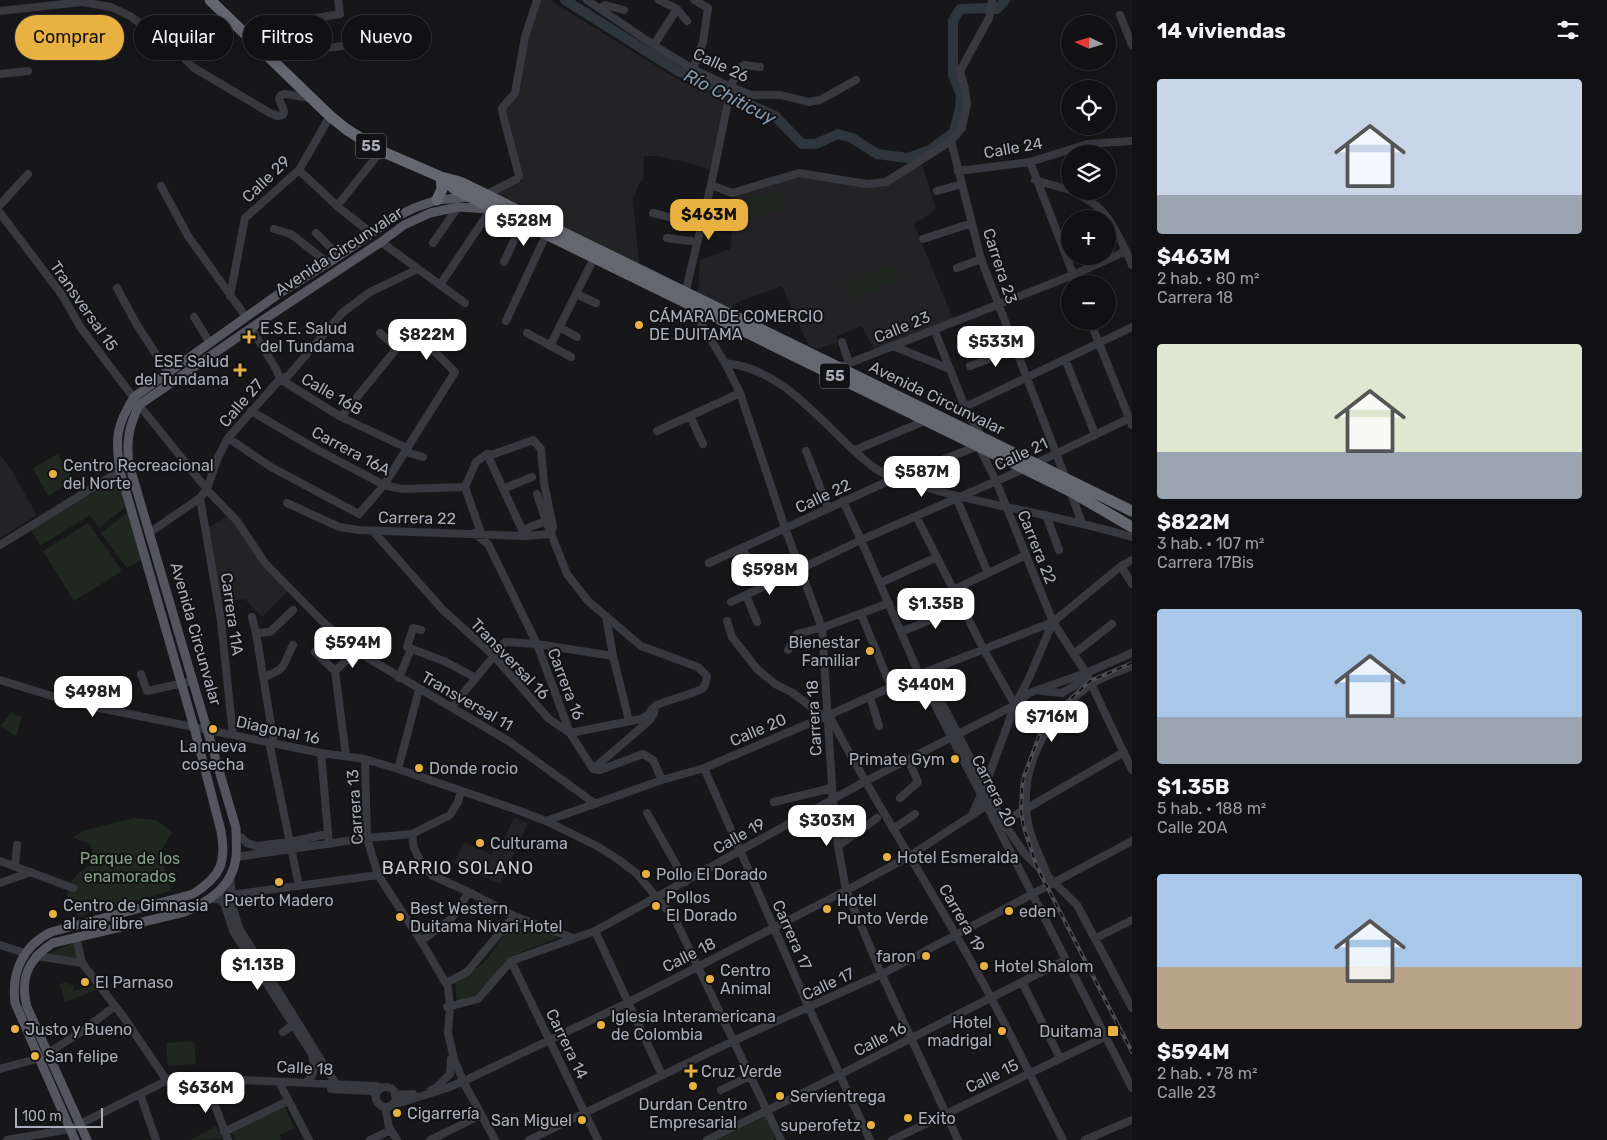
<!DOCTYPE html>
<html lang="es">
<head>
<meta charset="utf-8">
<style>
  body { margin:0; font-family:Rubik,sans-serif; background:#1a1a1c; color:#f1f3f6; height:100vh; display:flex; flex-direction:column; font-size:19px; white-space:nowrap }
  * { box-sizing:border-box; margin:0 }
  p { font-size:16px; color:#9c9da0 }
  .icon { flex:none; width:28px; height:28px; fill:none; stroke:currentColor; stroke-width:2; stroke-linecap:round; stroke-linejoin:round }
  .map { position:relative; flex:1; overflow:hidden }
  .panel { display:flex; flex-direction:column; background:#111113; width:475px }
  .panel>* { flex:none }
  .banner { position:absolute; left:15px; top:15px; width:475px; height:45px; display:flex; gap:10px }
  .needle { width:32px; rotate:274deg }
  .buttons { position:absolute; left:1061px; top:15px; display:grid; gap:10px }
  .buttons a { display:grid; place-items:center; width:55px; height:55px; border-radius:50%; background:#111113; box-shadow:0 2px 12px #0003,0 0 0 1px #303133; font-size:25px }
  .scale { position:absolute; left:15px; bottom:12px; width:88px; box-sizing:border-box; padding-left:5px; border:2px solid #aaaeb8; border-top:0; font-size:14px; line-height:18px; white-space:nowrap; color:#aaaeb8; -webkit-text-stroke:4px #121214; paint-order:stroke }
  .price { position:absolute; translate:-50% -42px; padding:0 11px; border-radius:10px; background:#fff; color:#222; font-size:16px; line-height:32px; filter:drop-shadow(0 1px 2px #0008) }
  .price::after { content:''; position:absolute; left:50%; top:30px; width:15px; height:11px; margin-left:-8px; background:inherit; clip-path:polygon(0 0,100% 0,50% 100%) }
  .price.on { background:#e8b141; color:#111 }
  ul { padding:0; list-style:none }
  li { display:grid; align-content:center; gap:10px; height:265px; padding:0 25px }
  li span { display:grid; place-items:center; height:155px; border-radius:5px; color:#555 }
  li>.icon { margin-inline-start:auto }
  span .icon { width:90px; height:90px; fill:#fffc; stroke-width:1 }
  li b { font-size:21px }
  h2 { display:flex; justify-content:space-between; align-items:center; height:60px; padding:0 25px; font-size:21px }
  .pill { padding:0 18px; border-radius:22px; background:#111113; box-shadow:0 2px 12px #0003,0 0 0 1px #303133; font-size:18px; line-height:45px }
  .pill.on { background:#e8b141; color:#111 }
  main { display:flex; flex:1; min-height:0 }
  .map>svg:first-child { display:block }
</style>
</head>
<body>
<main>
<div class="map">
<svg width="1132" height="1140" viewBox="0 0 1132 1140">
  <rect width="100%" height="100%" fill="#171719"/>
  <path fill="#232326" d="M540,0h10l129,80 45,18 -12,72 -32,-9 -23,-5h-13l-1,24 -4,3 -6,16 6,64 -146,-71 29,-10 -19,-72 13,-13 7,-44z
    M921,161l15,49 -22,14 40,97 -78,32 -14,-27 -25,10 1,6 -21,7 -9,-4 -26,-59 -44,16 -10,9 -30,-19 2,-32 30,-11 5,-57 63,-18 72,9 19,-2z
    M0,455l11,14 26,46 -37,23z
    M229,516l7,8 26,41 26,26 -26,26 -17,-18 -24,4 -14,-75z
    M514,817l14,6 -28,61 -46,-21 10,-21 28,13 3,-7h2l2,-4h3z"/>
  <path fill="#1f2720" d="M780,191l4,17 -34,9 -4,-18z
    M894,264l6,16 -49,19 -6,-15z
    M58,454l16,27 -26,15 -15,-28z
    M117,479l10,27 -28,22 -9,-13 -50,31 -9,-16z
    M128,512l14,47 -15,9 -26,-35z
    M88,523l34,48 -48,30 -31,-50z
    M11,713l11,4 -6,19 -16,-10z
    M134,818l22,2 16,12 -12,21 11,38 -89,24 -2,2 -14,-18c7,-24 8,-24 30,-37l-6,-18 -18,-7 14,-7z
    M515,926l20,1 22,6 1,5 -46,18 -36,39 -19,8 -2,-20 29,-20 21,-29z
    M75,942l4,16 -34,-3z
    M67,982l2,3 4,-1 2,7 17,-7 4,6 -31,12 -5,-18z
    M194,1041l2,23 -28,2 -2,-23z
    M285,1107l10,21 -16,7 2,5h-46l-3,-7z
    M766,1116l7,17 1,7h-57z
    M216,1126l7,13 -33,1z"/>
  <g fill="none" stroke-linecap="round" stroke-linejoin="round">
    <path stroke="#2e363c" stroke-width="10" d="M565,0l113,71 97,45 27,28h14l22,-10 14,4 25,16 31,4 22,-8 24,-18 6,-23 1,-14 -8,-20v-54l7,-12 26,-1 11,1 8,-9"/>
    <path stroke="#38393e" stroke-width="8" d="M587,0l71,48 35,21 38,18 20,8h30l27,7 12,-2 36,-20
      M659,0l18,9 10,12
      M601,8l4,-3 19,5
      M0,11l82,-9 29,5 19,9 43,31 21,21 76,45 8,3 5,-1 1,-4 -5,-12 2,-4 4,-1 25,4
      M1120,15l12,30
      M242,30l98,-16 -2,-14
      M654,45l23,-36
      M268,55l100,-12
      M693,69l10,-27 5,-34 -14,-8
      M0,74l28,-3
      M951,141l30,118 85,220
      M1030,162l47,122
      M299,170l38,36 34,27
      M958,171l72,-9 57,-18 45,-3
      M1035,180l35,10
      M711,185l21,8 67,-20 68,11 19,-2 65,-41 11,-13 5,-24 -2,-15 -5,-18 29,-53 3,-18
      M161,186l27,50 58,81
      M937,191l25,-7
      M1072,191c9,5 19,10 27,17 12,10 27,42 33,57
      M485,195l32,-16 2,-3 -16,-61 -1,-7 13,-15 10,-56 12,-37
      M0,205l28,-31
      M337,206l44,-55
      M0,213l62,82 19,33 58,77 71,88 27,28 28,42 56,57 35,31 154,91 84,61
      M653,213l48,12
      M274,229l17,5 37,29
      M316,233l23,23
      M667,238l30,4
      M923,239l49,-16
      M381,242l84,61
      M433,243l25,-36
      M504,262l18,-39
      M957,268l24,-9
      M440,285l51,-76
      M117,288l20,37 31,48
      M576,294l20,9
      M685,294l26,-109 20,-98 7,-18 6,-4 16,2
      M230,296l15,-78 54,-48 31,-54
      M691,307l34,56 15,30 45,135 37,100 11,173 5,45 8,44 35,83 77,167
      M194,317l16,26
      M506,321l40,-86
      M1090,321l42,104
      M559,327l18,10
      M251,328l25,41 4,10 61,38 66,31 2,5 14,4
      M934,329l31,78 16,29
      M380,333l17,15
      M527,333l44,24
      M842,342l7,21
      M550,346l44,-88
      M893,346l57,23
      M1065,359l30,75
      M725,363c63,6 100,67 147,103 14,11 32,15 49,20 33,10 66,17 100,24 37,8 74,16 111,27
      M970,366l45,-17
      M837,368l236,-93 53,-24
      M965,407l167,-80
      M251,411l65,38 68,36 18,4 63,-2 11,-25 11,-8
      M690,416l13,28
      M341,417l56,-69 19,-15 39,39 -71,113 -25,29
      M657,431l83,-38
      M228,438l43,29 88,47
      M979,447l17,34 57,141 33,51 46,97
      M855,450l72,-30
      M806,451l22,57
      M487,454l38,82
      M465,487l16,46
      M503,489l29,-12
      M1070,491l12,32
      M537,494l9,27 21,53 21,27 53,45 57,21 9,9c-1,5 -1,8 -4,12 -3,4 -39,13 -48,18l-1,7 -4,7 -57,49
      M956,497l32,76
      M200,498l21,123 12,114
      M843,501l18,39 58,134 213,414
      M287,503l52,24 20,3 166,6 26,-2 2,-8 -9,-43 -3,-34 -8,-9 -39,14h-7
      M1046,515l13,35
      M916,516l68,134 31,55
      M522,530l24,-9
      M373,531l69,78 52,47 55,63 21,14 71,-14 7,-4 4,-6
      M149,533l51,-35 7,-9 11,-32 10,-19 52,-59 8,-3 54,-63 28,-21 48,-23
      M474,533l14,11 49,100 33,89 23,36 7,1 43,-16 10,6 9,20
      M0,545l120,-74
      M742,548l19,39
      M709,563l186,-85 83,-32
      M1121,566l11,18
      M880,583l57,-26
      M953,590l73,-35
      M746,595l11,27
      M731,602l130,-62 163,-71 108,-52
      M861,614l30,73
      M606,616l7,40 16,65
      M252,617l4,16 14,-1 23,-22
      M727,621l5,16 25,32 18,15 18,9 31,24
      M421,630l-8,-2 -6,19 39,15 30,16
      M901,632l60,-25
      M256,633l18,110
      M788,650l9,-16 27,-7 65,-24
      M315,652l20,19
      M1075,653l37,-29
      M335,671l11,85
      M335,671l21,-20
      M926,672l77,150 22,32 52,51 55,103
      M141,674l6,17 46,-10
      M263,677c25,-8 19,-12 30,-32
      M399,678l12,-29
      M0,680l75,23 246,50 44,6 33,10 122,42 26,10 51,25 22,14 17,13 39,46 106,221
      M1042,691l20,2 26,-15
      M870,697l9,29
      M452,707l42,-51 3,-8 9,-6 31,2 76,12
      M830,717c49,94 109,183 159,277 26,48 49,98 74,146
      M269,742l30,144
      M321,753l8,91
      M365,759l2,79 11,37 43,66 27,46 2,20 -2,26 6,26 10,24 31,57
      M704,768l105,240 61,132
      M398,769l21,-79
      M900,798l18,-16 -10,-22
      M774,802l58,-14
      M647,813l39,69
      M972,815l13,-29 30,-81 14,-27 24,-56
      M546,821l116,-41 42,-12 125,-53 89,-40 135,-53 68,-56 11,-6
      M1000,824l124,-72
      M893,829l22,-15
      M412,834l2,14 8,16 11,12 36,16 45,24 59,22
      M242,838l5,5 9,3 34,-4 37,-8
      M838,846l39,-28
      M236,857l131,-19 45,-4 38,-19 8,-13 3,-11
      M0,861l73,27
      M15,866l2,-21
      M1047,874c-6,-15 -14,-31 -18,-46 -13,-57 16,-110 61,-143 11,-9 29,-13 42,-19
      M230,877l3,31 6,20 97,156
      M0,883l31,-11
      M215,897l163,-22
      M211,899h8l6,6 8,26 79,123c2,11 4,21 -6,28
      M595,931l67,144
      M76,937l6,26 43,56 42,62
      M1096,938l36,-18
      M421,941l30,-22 18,-27
      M0,945l25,8
      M36,956l46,7
      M511,961l87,179
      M1022,982l38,76
      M446,983l21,-11 47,-56
      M447,1007l31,-8 33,-38 84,-30 269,-149 151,-77 14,-12 57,-20 46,-20
      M283,1032l13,-9
      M48,1053l33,-21 34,-26
      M0,1069l40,-11
      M205,1079l23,61
      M189,1082l48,2
      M281,1086l28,54
      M376 1097a10 10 0 1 1 20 0a10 10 0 1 1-20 0Z
      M331,1089l40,2 4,2 1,6
      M431,1090l5,-2 14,-14 1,-15
      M721,1090l29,-14
      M140,1094l16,46
      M395,1095l18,-1
      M393,1105l54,-17 19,-8 163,-78 220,-113 59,-32 78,-51
      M385,1107l4,20 8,13
      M224,1132l64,-31
      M7,1140l63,-11 104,-52 202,9 6,2
      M370,1140l21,-10
      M430,1140l51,-25
      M529,1140l204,-99 151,-68 248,-132
      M707,1140l130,-64 228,-116
      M892,1140l213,-103
      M1085,1140l47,-20"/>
    <path stroke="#55565d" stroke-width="9" d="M75,1140l-60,-137c-4,-31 8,-57 36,-71l142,-38c27,-17 34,-31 28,-63l-27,-104 -74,-256c-5,-33 -4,-45 14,-74l143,-102 62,-39 53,-37 22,-11 23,-8 31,-3
      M87,1140l-60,-133c-8,-29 2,-49 26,-64l132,-31c25,-11 48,-26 51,-55 1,-9 0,-19 0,-29l-107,-364c-3,-24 0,-37 10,-59l112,-77 130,-86 23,-17 26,-12 28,-6 32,2"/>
    <path stroke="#65676f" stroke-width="11" d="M210,0l120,116 16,13 35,22 60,26 19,5 672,329
      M444,180l12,10 614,301 62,36
      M437,200l5,-11 -1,-12"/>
    <defs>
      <path id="rail" d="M1132,663l-42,18 -36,34 -14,19 -16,42 -2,11 -1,25 3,16 13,39 95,185"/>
    </defs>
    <use href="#rail" stroke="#4c4d53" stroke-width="4"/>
    <use href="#rail" stroke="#121214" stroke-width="2" stroke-dasharray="5.5" stroke-linecap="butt"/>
  </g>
  <g fill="#e8b141" stroke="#121214" stroke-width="2">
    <circle cx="639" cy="325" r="5"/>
    <path d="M246.5 329.5h5v5h5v5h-5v5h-5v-5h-5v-5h5z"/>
    <path d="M237.5 362.5h5v5h5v5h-5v5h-5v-5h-5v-5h5z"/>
    <circle cx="53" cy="474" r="5"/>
    <circle cx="870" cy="651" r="5"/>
    <circle cx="213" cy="729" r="5"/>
    <circle cx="955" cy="759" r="5"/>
    <circle cx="419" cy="768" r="5"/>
    <circle cx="480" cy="843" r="5"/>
    <circle cx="887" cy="857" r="5"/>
    <circle cx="646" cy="874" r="5"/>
    <circle cx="279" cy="882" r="5"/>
    <circle cx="656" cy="906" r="5"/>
    <circle cx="827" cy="909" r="5"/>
    <circle cx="1009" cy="911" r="5"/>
    <circle cx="53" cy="914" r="5"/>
    <circle cx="400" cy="917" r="5"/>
    <circle cx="926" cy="956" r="5"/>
    <circle cx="984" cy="966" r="5"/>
    <circle cx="710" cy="979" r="5"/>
    <circle cx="85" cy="982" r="5"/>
    <circle cx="601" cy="1025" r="5"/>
    <circle cx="15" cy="1029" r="5"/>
    <circle cx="1002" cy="1031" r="5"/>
    <rect x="1107" y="1025" width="12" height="12" rx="2.5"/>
    <circle cx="35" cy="1056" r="5"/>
    <path d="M688.5 1063.5h5v5h5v5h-5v5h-5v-5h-5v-5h5z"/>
    <circle cx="693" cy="1086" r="5"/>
    <circle cx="780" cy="1096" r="5"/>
    <circle cx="397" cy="1113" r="5"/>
    <circle cx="908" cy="1118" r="5"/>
    <circle cx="582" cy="1120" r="5"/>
    <circle cx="871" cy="1125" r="5"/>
  </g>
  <g text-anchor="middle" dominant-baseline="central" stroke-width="4" stroke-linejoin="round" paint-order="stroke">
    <g fill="#121214" stroke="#7c7f87" stroke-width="1">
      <rect x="356" y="133.5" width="30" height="25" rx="4"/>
      <rect x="820" y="363.5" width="30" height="25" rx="4"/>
    </g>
    <g font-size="15" font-weight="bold" fill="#aaaeb8">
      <text x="371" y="146">55</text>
      <text x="835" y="376">55</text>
    </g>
    <g font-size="16" fill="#aaaeb8" stroke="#121214">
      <text transform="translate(721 65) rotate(25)">Calle 26</text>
      <text transform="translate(1013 148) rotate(-10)">Calle 24</text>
      <text transform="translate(266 179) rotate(-44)">Calle 29</text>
      <text transform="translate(339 251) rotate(-33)">Avenida Circunvalar</text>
      <text transform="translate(1000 266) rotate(72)">Carrera 23</text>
      <text transform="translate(84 306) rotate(55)">Transversal 15</text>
      <text transform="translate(902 327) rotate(-22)">Calle 23</text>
      <text transform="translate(332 394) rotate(30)">Calle 16B</text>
      <text transform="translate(937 398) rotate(26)">Avenida Circunvalar</text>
      <text transform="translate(241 403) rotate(-49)">Calle 27</text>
      <text transform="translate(351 451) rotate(28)">Carrera 16A</text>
      <text transform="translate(1021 454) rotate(-25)">Calle 21</text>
      <text transform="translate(823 496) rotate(-25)">Calle 22</text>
      <text transform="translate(417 518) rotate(1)">Carrera 22</text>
      <text transform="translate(1037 547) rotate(68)">Carrera 22</text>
      <text transform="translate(232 614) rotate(82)">Carrera 11A</text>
      <text transform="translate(196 634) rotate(74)">Avenida Circunvalar</text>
      <text transform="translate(510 659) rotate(46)">Transversal 16</text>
      <text transform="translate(566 684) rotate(69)">Carrera 16</text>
      <text transform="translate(467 701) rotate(30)">Transversal 11</text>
      <text transform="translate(814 718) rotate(-93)">Carrera 18</text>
      <text transform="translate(278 730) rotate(12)">Diagonal 16</text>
      <text transform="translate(758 730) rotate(-23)">Calle 20</text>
      <text transform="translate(994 791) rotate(63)">Carrera 20</text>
      <text transform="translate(355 807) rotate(-94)">Carrera 13</text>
      <text transform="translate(739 836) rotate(-29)">Calle 19</text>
      <text transform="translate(962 918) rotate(60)">Carrera 19</text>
      <text transform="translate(792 935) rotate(66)">Carrera 17</text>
      <text transform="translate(689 955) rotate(-27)">Calle 18</text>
      <text transform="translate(828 984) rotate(-25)">Calle 17</text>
      <text transform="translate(880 1039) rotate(-27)">Calle 16</text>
      <text transform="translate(567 1044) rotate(64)">Carrera 14</text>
      <text transform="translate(305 1068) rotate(3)">Calle 18</text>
      <text transform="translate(992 1076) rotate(-26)">Calle 15</text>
    </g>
    <g font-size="16" fill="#aaaeb8" stroke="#121214" text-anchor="start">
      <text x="649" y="316">CÁMARA DE COMERCIO<tspan x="649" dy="18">DE DUITAMA</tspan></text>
      <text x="260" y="328">E.S.E. Salud<tspan x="260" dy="18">del Tundama</tspan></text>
      <text x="229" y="361" text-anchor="end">ESE Salud<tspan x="229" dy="18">del Tundama</tspan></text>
      <text x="63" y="465">Centro Recreacional<tspan x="63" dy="18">del Norte</tspan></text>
      <text x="860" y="642" text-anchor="end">Bienestar<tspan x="860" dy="18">Familiar</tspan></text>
      <text x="213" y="746" text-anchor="middle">La nueva<tspan x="213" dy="18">cosecha</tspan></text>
      <text x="945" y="759" text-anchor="end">Primate Gym</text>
      <text x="429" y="768">Donde rocio</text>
      <text x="490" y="843">Culturama</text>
      <text x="897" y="857">Hotel Esmeralda</text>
      <text x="656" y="874">Pollo El Dorado</text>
      <text x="666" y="897">Pollos<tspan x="666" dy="18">El Dorado</tspan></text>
      <text x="279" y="900" text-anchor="middle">Puerto Madero</text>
      <text x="837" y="900">Hotel<tspan x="837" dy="18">Punto Verde</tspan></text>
      <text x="63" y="905">Centro de Gimnasia<tspan x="63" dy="18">al aire libre</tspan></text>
      <text x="410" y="908">Best Western<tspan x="410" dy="18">Duitama Nivari Hotel</tspan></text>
      <text x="1019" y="911">eden</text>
      <text x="916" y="956" text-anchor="end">faron</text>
      <text x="994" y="966">Hotel Shalom</text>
      <text x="720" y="970">Centro<tspan x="720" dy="18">Animal</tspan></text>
      <text x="95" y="982">El Parnaso</text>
      <text x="611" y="1016">Iglesia Interamericana<tspan x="611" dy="18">de Colombia</tspan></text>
      <text x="992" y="1022" text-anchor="end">Hotel<tspan x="992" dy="18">madrigal</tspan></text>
      <text x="25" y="1029">Justo y Bueno</text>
      <text x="1102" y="1031" text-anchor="end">Duitama</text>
      <text x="45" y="1056">San felipe</text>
      <text x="701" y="1071">Cruz Verde</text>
      <text x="790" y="1096">Servientrega</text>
      <text x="693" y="1104" text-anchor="middle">Durdan Centro<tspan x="693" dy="18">Empresarial</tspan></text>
      <text x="407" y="1113">Cigarrería</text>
      <text x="918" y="1118">Exito</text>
      <text x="572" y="1120" text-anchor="end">San Miguel</text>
      <text x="861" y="1125" text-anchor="end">superofetz</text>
    </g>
    <g font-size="16" fill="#82a285" stroke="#121214">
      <text x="130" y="858">Parque de los<tspan x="130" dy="18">enamorados</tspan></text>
    </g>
    <g font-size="18" font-style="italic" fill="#839bb1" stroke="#121214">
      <text transform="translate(730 97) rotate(27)">Río Chiticuy</text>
    </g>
    <g font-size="18" letter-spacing="1" fill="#cbcdd4" stroke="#121214">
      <text x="458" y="868">BARRIO SOLANO</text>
    </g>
  </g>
</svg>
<div class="buttons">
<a><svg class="needle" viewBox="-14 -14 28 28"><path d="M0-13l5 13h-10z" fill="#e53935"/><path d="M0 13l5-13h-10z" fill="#9c9da0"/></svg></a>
<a><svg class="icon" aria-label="locate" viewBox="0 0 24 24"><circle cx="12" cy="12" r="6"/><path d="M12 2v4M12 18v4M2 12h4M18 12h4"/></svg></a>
<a><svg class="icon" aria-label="layers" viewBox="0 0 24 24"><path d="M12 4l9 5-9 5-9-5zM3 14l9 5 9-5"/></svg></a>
<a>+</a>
<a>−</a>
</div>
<div class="scale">100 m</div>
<b class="price on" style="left:709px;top:241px">$463M</b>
<b class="price" style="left:524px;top:247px">$528M</b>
<b class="price" style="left:427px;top:361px">$822M</b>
<b class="price" style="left:996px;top:368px">$533M</b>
<b class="price" style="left:922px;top:498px">$587M</b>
<b class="price" style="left:770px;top:596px">$598M</b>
<b class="price" style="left:936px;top:630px">$1.35B</b>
<b class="price" style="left:353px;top:669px">$594M</b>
<b class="price" style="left:926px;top:711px">$440M</b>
<b class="price" style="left:93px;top:718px">$498M</b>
<b class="price" style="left:1052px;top:743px">$716M</b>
<b class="price" style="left:827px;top:847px">$303M</b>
<b class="price" style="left:258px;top:991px">$1.13B</b>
<b class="price" style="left:206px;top:1114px">$636M</b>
<div class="banner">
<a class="pill on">Comprar</a>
<a class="pill">Alquilar</a>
<a class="pill">Filtros</a>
<a class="pill">Nuevo</a>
</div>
</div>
<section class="panel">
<h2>14 viviendas<svg class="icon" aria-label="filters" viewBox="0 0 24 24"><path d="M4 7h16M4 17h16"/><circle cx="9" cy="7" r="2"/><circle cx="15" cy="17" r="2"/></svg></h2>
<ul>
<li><span style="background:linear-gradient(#c9d6e8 75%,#9aa5b1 0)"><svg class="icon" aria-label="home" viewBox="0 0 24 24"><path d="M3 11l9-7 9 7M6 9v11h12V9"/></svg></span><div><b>$463M</b><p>2 hab. · 80 m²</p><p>Carrera 18</p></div></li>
<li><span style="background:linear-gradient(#dfe7d0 70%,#9aa5b1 0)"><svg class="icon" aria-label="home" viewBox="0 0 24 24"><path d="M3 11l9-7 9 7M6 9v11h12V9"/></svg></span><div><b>$822M</b><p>3 hab. · 107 m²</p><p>Carrera 17Bis</p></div></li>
<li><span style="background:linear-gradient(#a9c7e8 70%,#9aa5b1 0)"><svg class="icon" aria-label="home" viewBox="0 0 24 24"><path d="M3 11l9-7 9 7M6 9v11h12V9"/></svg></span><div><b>$1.35B</b><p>5 hab. · 188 m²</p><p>Calle 20A</p></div></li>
<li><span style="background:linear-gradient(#a9c7e8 60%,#b9a48a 0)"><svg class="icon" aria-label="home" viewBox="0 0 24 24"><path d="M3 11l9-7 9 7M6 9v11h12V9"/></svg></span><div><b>$594M</b><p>2 hab. · 78 m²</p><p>Calle 23</p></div></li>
</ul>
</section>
</main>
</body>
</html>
